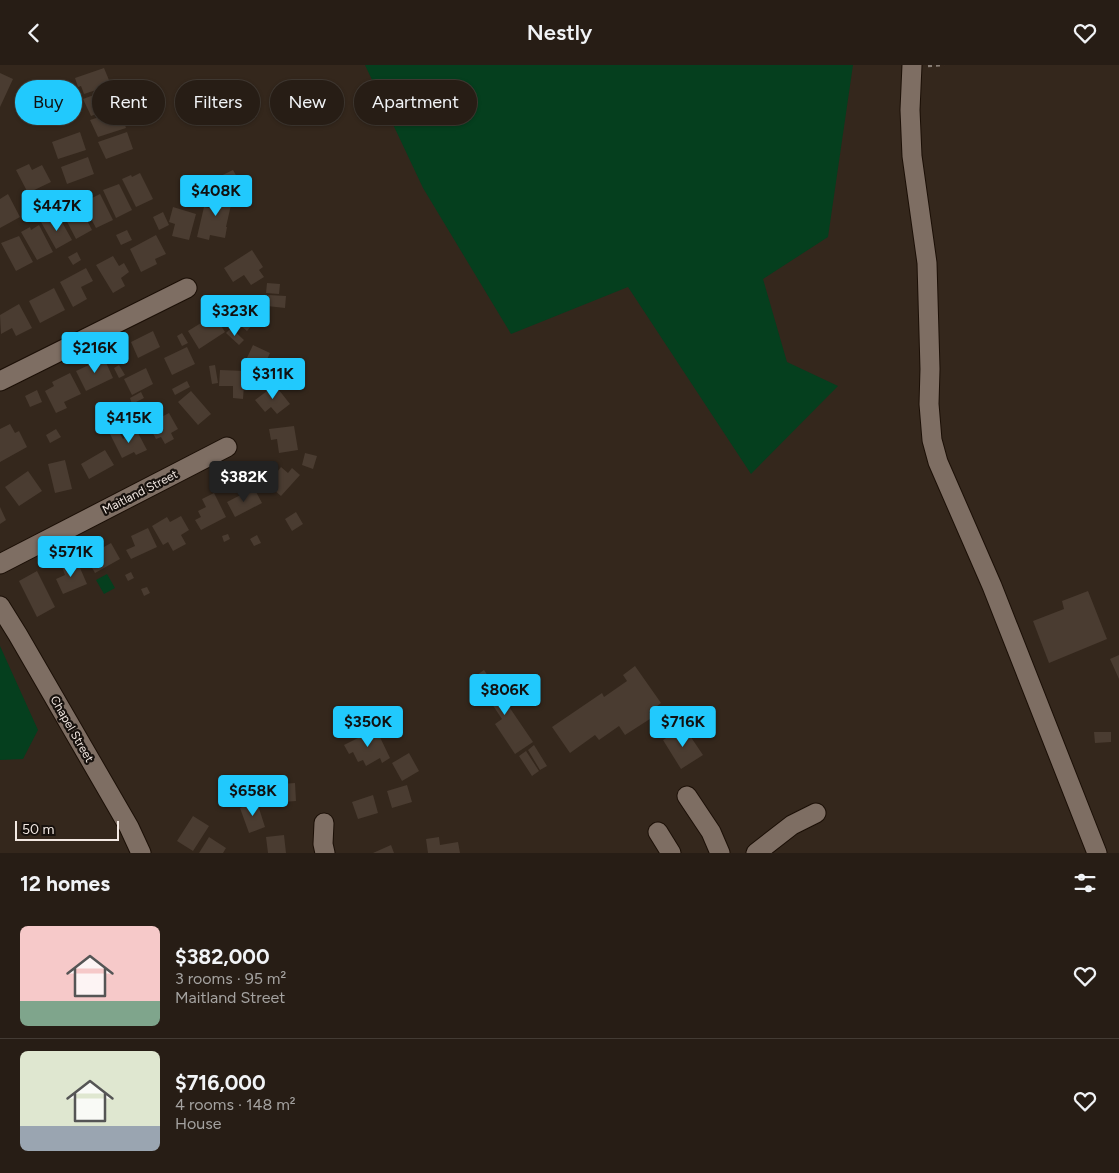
<!DOCTYPE html>
<html lang="en">
<head>
<meta charset="utf-8">
<style>
  body { margin:0; font-family:Figtree,sans-serif; background:#2f261e; color:#f1f3f6; height:100vh; display:flex; flex-direction:column; font-size:19px; white-space:nowrap }
  * { box-sizing:border-box; margin:0 }
  p { font-size:16px; color:#a4a2a0 }
  .icon { flex:none; width:28px; height:28px; fill:none; stroke:currentColor; stroke-width:2; stroke-linecap:round; stroke-linejoin:round }
  .map { position:relative; height:788px; overflow:hidden }
  .side { display:flex; flex-direction:column; background:#271d15; flex:1 }
  .side>* { flex:none }
  .guide { position:absolute; left:15px; top:15px; width:500px; height:45px; display:flex; gap:10px }
  .scale { position:absolute; left:15px; bottom:12px; width:104px; box-sizing:border-box; padding-left:5px; border:2px solid #f3e9e3; border-top:0; font-size:14px; line-height:18px; white-space:nowrap; color:#f3e9e3; -webkit-text-stroke:4px #17110d; paint-order:stroke }
  .price { position:absolute; translate:-50% -42px; padding:0 11px; border-radius:5px; background:#21c9fd; color:#111; font-size:16px; line-height:32px; filter:drop-shadow(0 1px 2px #0008) }
  .price::after { content:''; position:absolute; left:50%; top:30px; width:15px; height:11px; margin-left:-8px; background:inherit; clip-path:polygon(0 0,100% 0,50% 100%) }
  .price.current { background:#222; color:#fff }
  ul { padding:0; list-style:none }
  li { display:flex; align-items:center; gap:15px; height:125px; padding:0 20px }
  li+li { border-top:1px solid #433b34 }
  li span { display:grid; place-items:center; flex:none; width:140px; height:100px; border-radius:8px; color:#555 }
  li>.icon { margin-inline-start:auto }
  span .icon { width:60px; height:60px; fill:#fffc; stroke-width:1 }
  li b { font-size:21px }
  h2 { display:flex; justify-content:space-between; align-items:center; height:60px; padding:0 20px; font-size:21px }
  .pill { padding:0 18px; border-radius:22px; background:#271d15; box-shadow:0 1px 4px #0004,0 0 0 1px #433b34; font-size:18px; line-height:45px }
  .pill.current { background:#21c9fd; color:#111 }
  header { display:flex; justify-content:space-between; align-items:center; height:65px; padding:0 20px; background:#271d15; font-size:22px; font-weight:600 }
  .map>svg:first-child { display:block }
</style>
</head>
<body>
<header><svg class="icon" aria-label="back" viewBox="0 0 24 24"><path d="M15 5l-7 7 7 7"/></svg>Nestly<svg class="icon" aria-label="heart" viewBox="0 0 24 24"><path d="M12 20l-8-8c-3-5 5-10 8-4 3-6 11-1 8 4z"/></svg></header>
<div class="map">
<svg width="1119" height="788" viewBox="0 0 1119 788">
  <rect width="100%" height="100%" fill="#34271c"/>
  <path fill="#053f1e" d="M365,0h488l-25,172 -65,42 24,83 51,24 -87,88 -123,-187 -117,47 -88,-146z
    M107,509l8,14 -11,6 -8,-14z
    M0,581l38,84 -15,29 -23,1z"/>
  <path fill="#4a3c31" d="M104,3l7,17 -27,9 -3,-8 -3,1 -3,-9z
    M0,8l13,6 -13,28z
    M113,23l6,18 -28,10 -8,-17z
    M120,45l6,18 -28,9 -8,-17z
    M80,67l6,18 -28,9 -6,-17z
    M127,67l6,17 -27,10 -8,-17z
    M88,92l6,17 -27,10 -6,-17z
    M29,99l3,6 10,-5 9,17 -23,11 -12,-23z
    M233,105l4,7 -25,13 -4,-8z
    M140,108l13,26 -17,8 -14,-28 9,-4 1,2z
    M119,119l13,26 -16,8 -13,-28z
    M213,126l20,5 -7,31h1l-2,11 -15,-3 -1,5 -12,-3 7,-30 5,1z
    M8,129l12,23 -20,11v-29z
    M100,129l13,26 -17,8 -15,-28 10,-4 1,2z
    M79,140l13,25 -16,9 -14,-27z
    M173,142l23,7 -7,26 -17,-4 3,-12 -6,-2z
    M163,147l6,13 -10,5 -6,-13z
    M58,150l14,25 -16,9 -15,-27z
    M39,160l14,27 -16,8 -16,-28 9,-5 1,3z
    M127,165l5,10 -11,5 -5,-10z
    M156,170l10,19 -11,5 2,5 -16,8 -11,-23z
    M19,171l14,26 -17,9 -15,-28z
    M252,185l11,17 -4,3 5,7 -13,8 -7,-10 -11,7 -9,-14z
    M77,187l4,8 -8,5 -5,-8z
    M113,191l6,10 5,-3 5,9 -8,6 4,8 -12,7 -17,-28z
    M86,203l7,13 -12,6 6,12 -14,8 -13,-25z
    M267,218l13,1 -1,10 -13,-1z
    M54,223l11,22 -25,13 -11,-22z
    M268,230l18,1 -1,12 -18,-2z
    M250,232l15,13 -18,21 -21,-18 11,-13 6,6z
    M19,239l13,24 -16,8 -4,-8 -11,6 -1,-19z
    M214,250l11,17 -26,17 -11,-18z
    M231,263l13,12 -5,5 -13,-12z
    M153,266l7,16 -22,11 -7,-16z
    M182,268l6,10 -6,3 -5,-10z
    M253,280l17,8 -8,17 -17,-8z
    M187,282l8,17 -23,11 -8,-17z
    M104,293l9,20 -27,13 -10,-20z
    M119,300l6,10 -6,3 -5,-10z
    M215,300l3,18 -6,1 -3,-18z
    M146,303l7,16 -21,11 -8,-16z
    M220,305l25,1 -2,28 -10,-1v-12h-14z
    M70,308l11,21 -17,8 3,6 -11,5 -11,-22 9,-5 -2,-4z
    M187,316l3,6 -15,8 -3,-6z
    M275,320l15,19 -13,10 -6,-7 -6,5 -10,-12z
    M37,325l5,12 -12,5 -5,-11z
    M191,326l20,23 -13,11 -20,-23z
    M141,327l3,6 -12,6 -2,-6z
    M142,338l6,12 -8,4 -6,-12z
    M131,342l7,15 -18,9 -7,-15z
    M169,348l9,16 -7,4 3,6 -9,5 -4,-7 -5,2 -8,-15z
    M10,359l5,9 4,-2 8,16 -27,15v-33z
    M294,361l4,24 -19,3 -2,-14 -6,1 -2,-11z
    M56,364l5,8 -11,6 -4,-8z
    M118,365l5,9 14,-8 10,19 -11,5 -2,-3 -12,6 -12,-24z
    M105,385l9,15 -25,14 -8,-15z
    M305,388l12,3 -4,13 -11,-4z
    M65,395l7,29 -17,4 -7,-29z
    M270,402l7,5 4,-5 7,6 4,-5 8,7 -19,21 -21,-18z
    M28,406l14,20 -23,15 -14,-19z
    M254,423l8,15 -27,14 -8,-15z
    M214,428l12,24 -25,13 -6,-10 6,-3 -3,-6 8,-4 -4,-8z
    M0,442l6,13 -6,4z
    M296,447l7,12 -11,7 -7,-12z
    M181,451l8,14 -8,5 5,9 -13,7 -5,-9 -5,3 -11,-19 15,-9 3,5z
    M148,463l9,19 -26,12 -5,-9 9,-4 -4,-10z
    M228,469l2,5 -6,3 -2,-6z
    M257,470l4,8 -7,3 -4,-7z
    M111,478l9,16 -25,14 -9,-16z
    M77,496l10,23 -24,10 -7,-15 9,-4 -3,-8z
    M37,506l18,36 -18,10 -18,-36z
    M131,507l3,6 -6,3 -3,-6z
    M147,522l3,6 -6,3 -3,-7z
    M1088,526l19,48 -58,24 -16,-42 31,-12 -2,-8z
    M1119,590v24l-9,-20z
    M635,601l26,37 -12,9 4,5 -28,18 -6,-9 -20,14 -4,-5 -25,18 -18,-26 50,-34 2,4 23,-16 -4,-6z
    M484,605l49,72 -18,12 -20,-30 7,-5 -28,-42z
    M684,662l19,28 -22,14 -18,-29z
    M376,664l14,29 -8,5 -2,-5 -14,8 -3,-6 -5,2 -5,-10 -4,2 -5,-9z
    M1094,667h17v10l-16,1z
    M534,680l13,21 -7,4 -12,-20z
    M526,686l13,20 -7,5 -13,-20z
    M409,688l10,18 -17,10 -10,-18z
    M295,718l1,18 -26,2 -1,-18z
    M407,720l5,17 -20,6 -5,-17z
    M373,730l5,18 -20,6 -6,-17z
    M257,737l8,25 -16,6 -9,-25z
    M193,751l16,10 -16,25 -16,-10z
    M284,770l2,18h-18l-2,-16z
    M209,772l17,11 -3,5h-24z
    M439,772l1,8 18,-3 2,11h-32l-2,-14z
    M391,780l3,8h-21z"/>
  <g fill="none" stroke-linecap="round" stroke-linejoin="round">
    <defs>
      <path id="minor" d="M912,0l-2,45 2,46 15,107 3,106 -1,35 3,36 6,22 54,124 105,267
        M0,316l187,-93
        M0,499l227,-117
        M0,541l18,29 111,192 12,26
        M687,731l24,36 9,21
        M324,758l-1,21 2,9
        M658,767l13,21
        M756,788l36,-28 24,-12"/>
    </defs>
    <use href="#minor" stroke="#1b0f06" stroke-width="21"/>
    <path stroke="#8a7f76" stroke-width="2.5" stroke-dasharray="4 4" stroke-linecap="butt" d="M928,1l16,-1"/>
    <use href="#minor" stroke="#7e6e63" stroke-width="19"/>
  </g>
  <g text-anchor="middle" dominant-baseline="central" stroke-width="4.5" stroke-linejoin="round" paint-order="stroke">
    <g font-size="12" fill="#f3e9e3" stroke="#17110d">
      <text transform="translate(140 427) rotate(-27)">Maitland Street</text>
      <text transform="translate(72 664) rotate(60)">Chapel Street</text>
    </g>
  </g>
</svg>
<div class="scale">50 m</div>
<b class="price" style="left:216px;top:152px">$408K</b>
<b class="price" style="left:57px;top:167px">$447K</b>
<b class="price" style="left:235px;top:272px">$323K</b>
<b class="price" style="left:95px;top:309px">$216K</b>
<b class="price" style="left:273px;top:335px">$311K</b>
<b class="price" style="left:129px;top:379px">$415K</b>
<b class="price current" style="left:244px;top:438px">$382K</b>
<b class="price" style="left:71px;top:513px">$571K</b>
<b class="price" style="left:505px;top:651px">$806K</b>
<b class="price" style="left:368px;top:683px">$350K</b>
<b class="price" style="left:683px;top:683px">$716K</b>
<b class="price" style="left:253px;top:752px">$658K</b>
<div class="guide">
<a class="pill current">Buy</a>
<a class="pill">Rent</a>
<a class="pill">Filters</a>
<a class="pill">New</a>
<a class="pill">Apartment</a>
</div>
</div>
<section class="side">
<h2>12 homes<svg class="icon" aria-label="filters" viewBox="0 0 24 24"><path d="M4 7h16M4 17h16"/><circle cx="9" cy="7" r="2"/><circle cx="15" cy="17" r="2"/></svg></h2>
<ul>
<li><span style="background:linear-gradient(#f6c9c9 75%,#7fa58c 0)"><svg class="icon" aria-label="home" viewBox="0 0 24 24"><path d="M3 11l9-7 9 7M6 9v11h12V9"/></svg></span><div><b>$382,000</b><p>3 rooms · 95 m²</p><p>Maitland Street</p></div><svg class="icon" aria-label="heart" viewBox="0 0 24 24"><path d="M12 20l-8-8c-3-5 5-10 8-4 3-6 11-1 8 4z"/></svg></li>
<li><span style="background:linear-gradient(#dfe7d0 75%,#9aa5b1 0)"><svg class="icon" aria-label="home" viewBox="0 0 24 24"><path d="M3 11l9-7 9 7M6 9v11h12V9"/></svg></span><div><b>$716,000</b><p>4 rooms · 148 m²</p><p>House</p></div><svg class="icon" aria-label="heart" viewBox="0 0 24 24"><path d="M12 20l-8-8c-3-5 5-10 8-4 3-6 11-1 8 4z"/></svg></li>
</ul>
</section>
</body>
</html>
